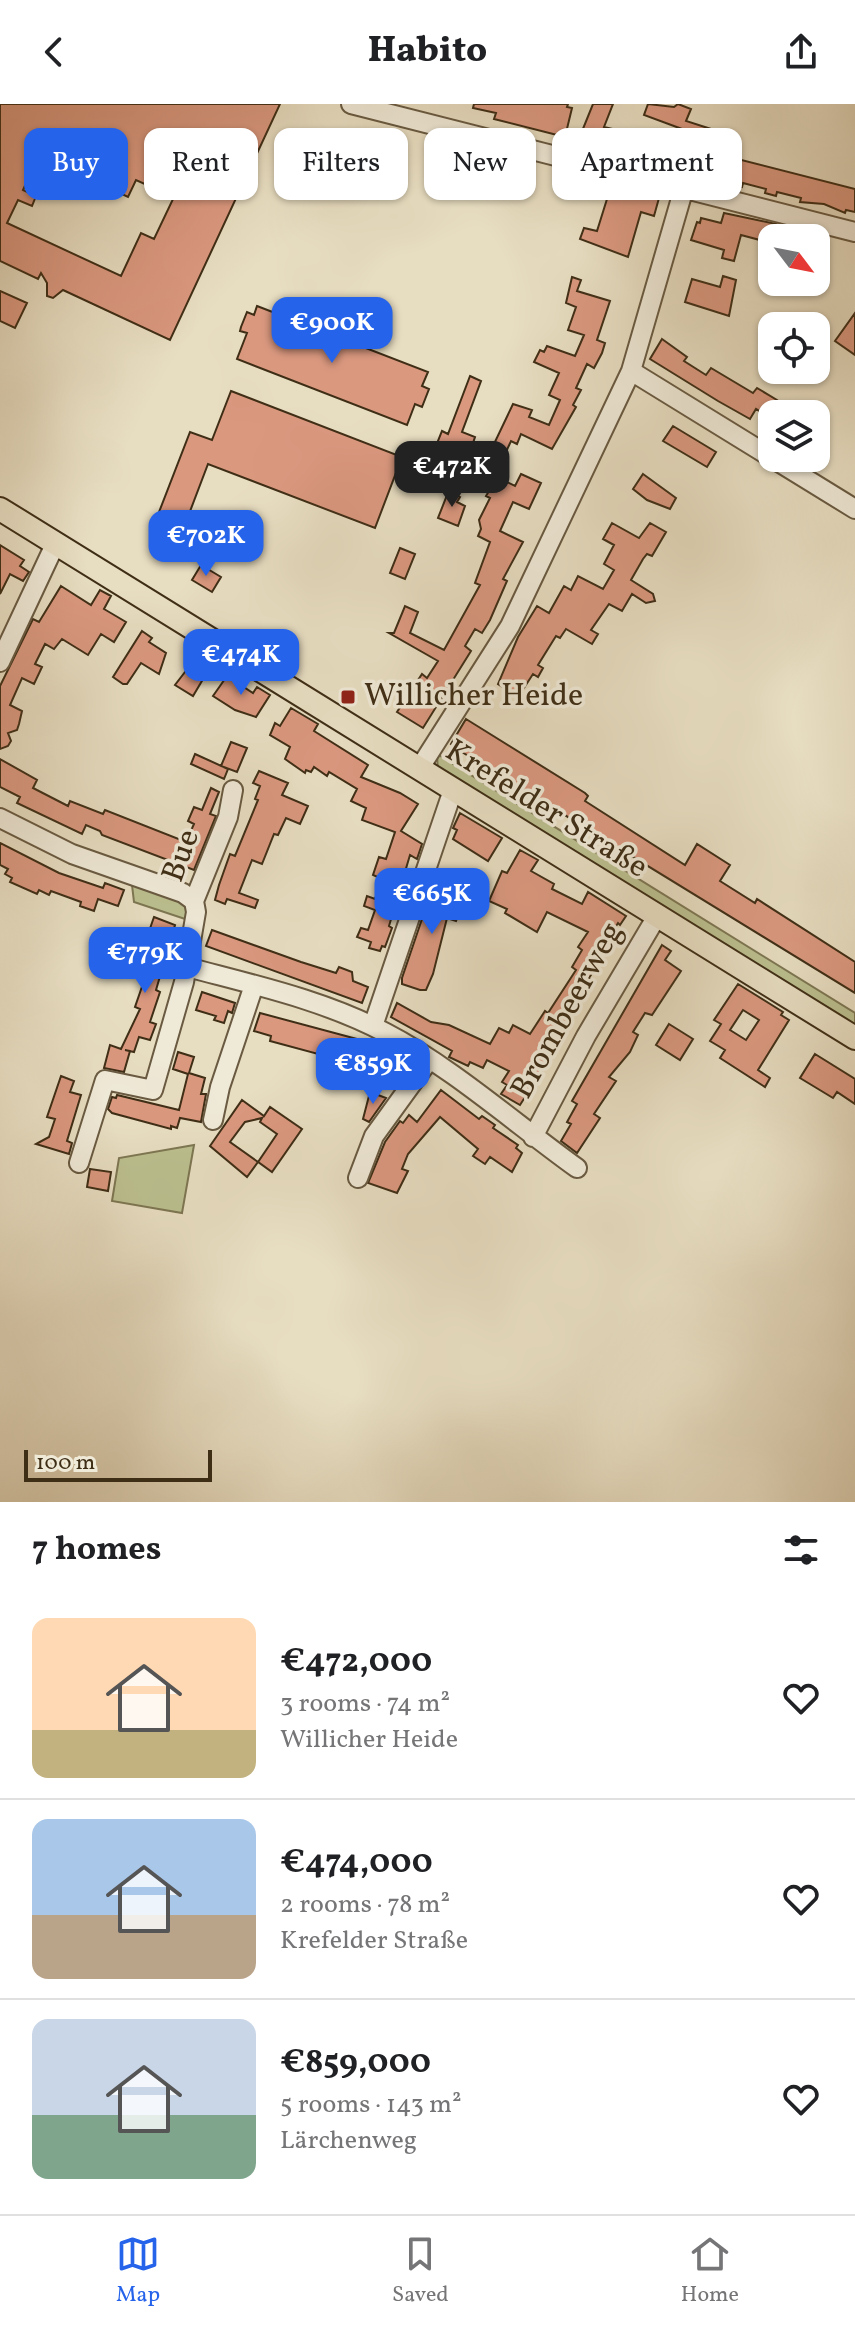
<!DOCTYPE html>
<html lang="en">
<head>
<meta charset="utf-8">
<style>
  body { margin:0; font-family:Vollkorn,serif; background:#f6f6f6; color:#202124; height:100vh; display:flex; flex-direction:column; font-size:30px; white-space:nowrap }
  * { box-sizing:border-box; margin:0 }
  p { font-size:26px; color:#757577 }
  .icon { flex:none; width:44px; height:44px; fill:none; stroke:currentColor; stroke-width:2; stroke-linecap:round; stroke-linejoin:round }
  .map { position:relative; height:1398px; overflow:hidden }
  .sheet { display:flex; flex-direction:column; background:#fff; flex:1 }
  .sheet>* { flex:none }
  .hud { position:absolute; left:24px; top:24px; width:808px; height:72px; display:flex; gap:16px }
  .needle { width:52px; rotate:122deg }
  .buttons { position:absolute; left:758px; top:120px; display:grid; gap:16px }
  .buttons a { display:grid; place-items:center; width:72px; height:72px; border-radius:16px; background:#fff; box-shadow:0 2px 6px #0004; font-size:40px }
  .scale { position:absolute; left:24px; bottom:20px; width:188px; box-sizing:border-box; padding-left:8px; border:4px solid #3f2e16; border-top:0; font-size:22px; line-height:28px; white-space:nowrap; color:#3f2e16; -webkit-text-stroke:6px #efe9d7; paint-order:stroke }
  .price { position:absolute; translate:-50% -68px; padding:0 18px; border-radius:16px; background:#2563eb; color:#fff; font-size:26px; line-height:52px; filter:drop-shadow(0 2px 4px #0008) }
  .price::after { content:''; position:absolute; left:50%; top:48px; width:24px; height:18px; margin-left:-12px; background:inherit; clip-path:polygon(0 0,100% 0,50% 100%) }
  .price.current { background:#222; color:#fff }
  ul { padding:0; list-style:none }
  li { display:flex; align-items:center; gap:24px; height:200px; padding:0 32px }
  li+li { border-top:2px solid #e0e0e0 }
  li span { display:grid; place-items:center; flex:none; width:224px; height:160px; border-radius:16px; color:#555 }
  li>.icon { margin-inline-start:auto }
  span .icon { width:96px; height:96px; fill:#fffc; stroke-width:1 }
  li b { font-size:34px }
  h2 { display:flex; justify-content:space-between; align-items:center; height:96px; padding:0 32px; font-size:34px }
  .chip { padding:0 28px; border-radius:16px; background:#fff; box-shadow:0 2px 6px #0004; font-size:28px; line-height:72px }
  .chip.current { background:#2563eb; color:#fff }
  header { display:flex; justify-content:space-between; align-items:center; height:104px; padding:0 32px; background:#fff; font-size:36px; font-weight:800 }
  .menu { display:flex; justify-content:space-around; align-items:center; height:112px; border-top:2px solid #e0e0e0; background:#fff; font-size:22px; color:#757577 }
  .menu a { display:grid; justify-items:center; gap:4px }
  .menu .current { color:#2563eb }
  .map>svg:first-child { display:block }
</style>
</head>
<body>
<header><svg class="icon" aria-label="back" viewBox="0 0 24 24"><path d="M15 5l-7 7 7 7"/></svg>Habito<svg class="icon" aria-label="share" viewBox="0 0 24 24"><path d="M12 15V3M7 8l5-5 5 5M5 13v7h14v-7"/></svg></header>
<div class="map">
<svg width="855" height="1398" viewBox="0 0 855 1398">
  <rect width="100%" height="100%" fill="#e7ddc1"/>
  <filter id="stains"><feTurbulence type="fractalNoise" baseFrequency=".0025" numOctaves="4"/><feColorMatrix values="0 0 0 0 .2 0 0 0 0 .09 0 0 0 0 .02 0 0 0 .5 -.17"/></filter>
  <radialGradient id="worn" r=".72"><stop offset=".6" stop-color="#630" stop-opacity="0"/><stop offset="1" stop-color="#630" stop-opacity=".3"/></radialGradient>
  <path fill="#bbbf8f" stroke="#7d7652" stroke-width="2" d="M437,650l418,259v16l-417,-257z
    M132,781l48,15 8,11 -3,8 -51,-17z
    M194,1041l-12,68 -70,-12 7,-43z"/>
  <path fill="#da987f" stroke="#3f2e16" stroke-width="2" fill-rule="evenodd" d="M0,0h280l-110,236 -107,-50 -10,8 -6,-2v-13l-6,-10 -3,6 -38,-18zM47,34l38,18 -8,17 51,24 8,-17 38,17 -20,42 -13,-6 -20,43 -114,-53 11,-23 14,6 4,-10 -13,-6z
    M474,0h94l-1,3 5,1 -7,29 -71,-18 2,-6 -23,-5z
    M593,0h20l-9,23 34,8 -1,4 26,7 -6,23 -14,-3 2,-8 -67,-17z
    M648,0l26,3 4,-3 13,5 -5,12 28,9 -8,21 149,38v23l-9,-2 -1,3 -21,-9 -24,-2 1,-4 -24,-6 -1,4 -11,-3 1,-4 -23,-6 -1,4 -6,-1 -5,-2 1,-3 -55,-14 5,-38 -38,-14z
    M592,74l21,5 -2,7 29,7 1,-4 18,5 -5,18 -13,-4 -13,45 -48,-18 4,-11 13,3 10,-32 -19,-5z
    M724,109l52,11 11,5 -3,9h-12l-1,5 -30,-8 -7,26 -12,-3 2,-8 -33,-10 6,-18 3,1 1,-5 20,5z
    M723,172l13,4 -7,36 -44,-14 7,-23 28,8z
    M572,173l9,3 -4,11 33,10 -13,39 8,3 -3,10 -8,15 -7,-4 -11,24 5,2 -8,15 3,2 -24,42 -31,-15 -4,10 -6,-3 -5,11 -13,-6 20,-42 19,6 -3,7 20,8 11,-25 -11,-5 10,-22 -25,-11 6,-12 4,2 3,-6 28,10 9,-21 -16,-5 8,-23 -10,-4z
    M0,187l27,12 -12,25 -15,-7z
    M257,202l171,66 -6,14 7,3 -7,18 -7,-3 -8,21 -170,-66 10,-26 -7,-2 1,-4 6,-15 7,3z
    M855,209v42l-20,-14z
    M662,235l25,18 -3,4 22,14 5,-7 42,25 4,-5 20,12 -3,5 16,9h-18v5l-16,-10 -6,10 -32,-18 -68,-42z
    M470,272l11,5 -19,51 13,5 -4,12 -14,-6 -15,40 -18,-7 18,-45 6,3z
    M231,287l171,66 -27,71 -167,-64 -27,71 -27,-10 36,-93 22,8z
    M673,322l43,26 -9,15 -44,-26z
    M521,370l20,9 -12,26 -16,-7 -13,29 23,11 -20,37 4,2 -17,39 -8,13 -7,-4 -10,17 6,5 -48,77 -26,-16 25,-38 5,4 11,-17 -49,-28h5l11,-27 13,6 -8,21 34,17 36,-65 -5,-2 15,-41 -12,-6 3,-7 -2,-9 11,-22 -4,-2 3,-5 -5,-2 4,-9 6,3 3,-6 18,9z
    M643,370l33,24 -6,11 -23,-9 -14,-11z
    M449,386l11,7 -3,5 8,4 -7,20 -20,-8z
    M612,419l27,15 11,-15 16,9 -14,24 -5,-2 -4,5 -12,21 22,14 2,7 -9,2 -14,-9 -10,17 -13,-7 -18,26 7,4 -6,10 -26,-15 -6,9 -4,-2 -18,29 5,3 -5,9 -5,-3 -15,23 -20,-13 20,-47 19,-31 12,7 15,-27 7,4 7,-14 25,13 11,-19 -10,-6 10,-19 -11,-6z
    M0,441l24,15 -4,6 9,6 -6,9 -13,-7 -10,20z
    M400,444l15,6 -10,25 -15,-6z
    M201,461l20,12 -9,15 -20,-12z
    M61,482l30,19 9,-15 11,6 -7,13 22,13 -12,20 -13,-8 -13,21 -26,-16 -8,10 -9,-5 -10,20 7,3 -8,17 -12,-6 -12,27 12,6 -3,13 -2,6 -9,3 3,8 -3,5 -8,3v-63l33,-67 6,3z
    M142,527l10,7 -3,4 17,11 -7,21 -18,-11 -14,21h-4l-10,-7z
    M195,555l14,10 -16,27 -18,-11z
    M227,572l26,17 4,-6 13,8 -14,22 -21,-7 -22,-14z
    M291,604l27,16 -4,7 54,34 -7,12 39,16 18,11 -17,27 21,13 -5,15 -7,-4 -21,71 3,2 -7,19 -3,-1 -2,5 -11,-3 2,-6 -14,-5 4,-9 7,2 7,-20 -11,-4 3,-10 8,3 7,-20 -9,-4 6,-18 7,2 9,-27 -33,-12 4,-12 -15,-7 6,-12 -28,-17 -2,4 -13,-9 -3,5 -5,-2 -1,3 -20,-14 5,-12 -20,-12 5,-12 5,3z
    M466,615l119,74 3,3 -3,5 100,64 12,-21 33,21 -10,16 35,22 2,-4 98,63v31l-398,-244 -6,-5z
    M231,638l16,6 -10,24 -16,-6z
    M195,650l33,15 -4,10 -33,-15z
    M0,655l37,21 -4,8 35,18 2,-5 33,13 2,-4 81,32 8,-18 -6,-3 6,-14 8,3 9,-22 8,4 -9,22 6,2 -22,54 -92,-35 -2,-4 -14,-6 -4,9 -65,-31 3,-6 -20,-10z
    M259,667l29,12 -6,12 26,11 -8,18 -14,-6 -8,17 -4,-1 -12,30 -10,-4 -13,33 19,7 -3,8 -28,-9 -2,5 -10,-4 4,-15 11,-31 5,2 23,-56 -3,-1 5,-13 -7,-3z
    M460,709l42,25 -14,23 -35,-22 4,-9 -4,-2z
    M0,739l59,30 44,15 2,-5 19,7 -6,16 -20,-7 -4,12 -14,-5 1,-4 -30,-11 -2,4 -10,-5 -2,4 -27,-12 2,-4 -7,-4 3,-5 -8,-4z
    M520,746l18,10 -7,11 23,13 -2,5 30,15 6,-12 38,24 -6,9 -2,-2 -22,35 4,3 -11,17 4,2 -32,54 3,2 -44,69 -19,-11 6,-9 -5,-3 7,-11 -22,-11 -4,8 -13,-6 -2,4 -19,-9 3,-6 -61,-34 6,-14 34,19 18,3 41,19 9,-16 10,5 4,-8 17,9 15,-23 3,2 28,-43 -4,-3 10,-17 -4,-3 10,-15 -41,-20 -10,20 -32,-19 2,-4 -18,-8 13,-30 5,2z
    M440,776l17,6 -1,5 10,3 -10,27 -9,-3 -14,56 -7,16h-6l-18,-6v-6l20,-59 5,-4z
    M154,813l21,8 -19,65 4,2 -10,30 6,2 -6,16 -11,-3 -5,15 -9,-2 5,1 -6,21 -20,-4 6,-23 11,4 19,-40 -5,-2 11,-32 -4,-1 10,-32 -6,-2z
    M212,826l89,32 35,11 3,-6 13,5 1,9 15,6 -6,16 -156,-57z
    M662,841l9,6 -6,9 16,11 -29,44 -7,-2 -12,19 5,3 -8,17 -21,25 7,4 -22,33 6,4 -23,35 -16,-12 10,-17 -4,-2 10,-18 -5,-3z
    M738,880l45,28 -2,3 8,5 -31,50 12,8 -5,9 -45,-29 5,-8 -15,-9 11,-17 -7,-4zM743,906l16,10 -13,20 -16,-10z
    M202,888l33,11 -3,10 -4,-2 -4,12 -10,-3 2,-4 -20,-6z
    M260,909l97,26 -1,5 30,10 -5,15 -58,-19 -5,4 -48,-13 1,-5 -17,-5z
    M669,920l24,15 -13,21 -24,-15z
    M178,948l16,5 -5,16 16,5 -4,16h5l-5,28 -21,-4 -3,10 -6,-2v3l-59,-16 -4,-4 4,-12 4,1 1,-3 62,15 9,-36 -15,-5z
    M815,950l40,25v25l-18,-12 -4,6 -33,-20z
    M61,972l13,5 -4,11 11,3 -14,46 5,2 -3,11 -33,-10 13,-7 6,-18 -8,-2z
    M441,986l38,29 3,-3 13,9 -2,3 25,17 -2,3 6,5 -10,19 -22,-15 -5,7 -12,-8 5,-7 -38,-32 -32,37 -6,15 6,2 -11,22 -29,-10 17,-41 15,-21 3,2 6,-8 8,7z
    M370,988l16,6 -17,24 -6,-3z
    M242,996l22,16 6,-9 32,22 -30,43 -14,-10 -11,15 -37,-31zM262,1014l-2,4 17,12 -19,28 -28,-20 15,-20z
    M90,1065l21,3 -3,19 -21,-4z"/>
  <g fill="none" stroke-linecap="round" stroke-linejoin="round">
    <defs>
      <path id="minor" d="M351,0l504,128
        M631,267l224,138
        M0,558l51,-109 9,-7
        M419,665l91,-143 121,-255 53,-183
        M0,714l72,36 111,39 11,8
        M187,863c67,18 137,33 199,66 64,33 131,92 191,135
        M373,922l80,-236
        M213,1016l7,-33 34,-102
        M533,1033l53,-101 71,-120
        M79,1059l26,-83 48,10 31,-108 12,-70 -2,-11 34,-84 5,-27
        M358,1074l16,-42 55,-76"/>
      <path id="major" d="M0,405l855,529"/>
    </defs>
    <use href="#minor" stroke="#695a41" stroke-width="22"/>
    <use href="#major" stroke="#3f2e16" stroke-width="26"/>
    <use href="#minor" stroke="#efe9d7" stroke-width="18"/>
    <use href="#major" stroke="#e7ddc1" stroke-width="22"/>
  </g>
  <rect fill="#8f2418" stroke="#efe9d7" stroke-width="3" x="340" y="585" width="16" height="16" rx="4"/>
  <g text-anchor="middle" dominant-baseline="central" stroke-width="7" stroke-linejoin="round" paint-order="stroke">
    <g font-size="32" fill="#3f2e16" stroke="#efe9d7" text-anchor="start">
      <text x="364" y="593">Willicher Heide</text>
    </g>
    <g font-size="32" fill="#3f2e16" stroke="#efe9d7">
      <text transform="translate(546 706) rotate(32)">Krefelder Straße</text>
      <text transform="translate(182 752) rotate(-70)">Bue</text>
      <text transform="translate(568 907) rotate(-61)">Brombeerweg</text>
    </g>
  </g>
  <rect width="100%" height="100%" filter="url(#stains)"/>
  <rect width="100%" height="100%" fill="url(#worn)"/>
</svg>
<div class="buttons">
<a><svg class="needle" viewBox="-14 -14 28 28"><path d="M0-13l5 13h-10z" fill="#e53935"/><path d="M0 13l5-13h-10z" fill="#757577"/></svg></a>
<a><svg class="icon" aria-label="locate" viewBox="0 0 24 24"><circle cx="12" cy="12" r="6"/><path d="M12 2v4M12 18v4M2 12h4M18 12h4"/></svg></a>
<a><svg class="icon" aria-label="layers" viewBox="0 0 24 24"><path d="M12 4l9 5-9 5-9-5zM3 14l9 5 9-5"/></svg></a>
</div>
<div class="scale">100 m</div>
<b class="price" style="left:332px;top:261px">€900K</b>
<b class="price current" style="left:452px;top:405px">€472K</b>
<b class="price" style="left:206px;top:474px">€702K</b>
<b class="price" style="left:241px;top:593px">€474K</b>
<b class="price" style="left:432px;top:832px">€665K</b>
<b class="price" style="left:145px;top:891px">€779K</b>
<b class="price" style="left:373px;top:1002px">€859K</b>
<div class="hud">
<a class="chip current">Buy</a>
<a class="chip">Rent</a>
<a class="chip">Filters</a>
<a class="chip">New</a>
<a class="chip">Apartment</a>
</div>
</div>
<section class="sheet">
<h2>7 homes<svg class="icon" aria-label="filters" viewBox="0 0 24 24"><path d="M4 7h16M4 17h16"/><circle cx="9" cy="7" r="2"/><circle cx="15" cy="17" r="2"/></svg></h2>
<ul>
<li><span style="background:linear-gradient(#ffd9b3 70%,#c2b280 0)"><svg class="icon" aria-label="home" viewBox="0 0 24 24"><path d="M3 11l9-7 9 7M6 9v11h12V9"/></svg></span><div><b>€472,000</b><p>3 rooms · 74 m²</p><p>Willicher Heide</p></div><svg class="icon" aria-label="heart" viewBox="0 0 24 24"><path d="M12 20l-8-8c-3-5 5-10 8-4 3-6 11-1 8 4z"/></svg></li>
<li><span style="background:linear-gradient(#a9c7e8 60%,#b9a48a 0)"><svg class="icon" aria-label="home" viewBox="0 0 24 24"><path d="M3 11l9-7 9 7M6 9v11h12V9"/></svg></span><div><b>€474,000</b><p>2 rooms · 78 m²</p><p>Krefelder Straße</p></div><svg class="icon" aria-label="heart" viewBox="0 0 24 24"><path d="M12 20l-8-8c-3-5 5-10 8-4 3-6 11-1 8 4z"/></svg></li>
<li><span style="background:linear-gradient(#c9d6e8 60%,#7fa58c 0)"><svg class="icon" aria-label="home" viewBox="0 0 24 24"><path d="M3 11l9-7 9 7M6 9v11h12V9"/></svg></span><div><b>€859,000</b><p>5 rooms · 143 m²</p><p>Lärchenweg</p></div><svg class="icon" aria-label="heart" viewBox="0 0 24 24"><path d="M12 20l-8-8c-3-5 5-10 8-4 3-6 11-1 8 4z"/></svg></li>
</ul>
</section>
<nav class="menu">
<a class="current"><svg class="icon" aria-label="map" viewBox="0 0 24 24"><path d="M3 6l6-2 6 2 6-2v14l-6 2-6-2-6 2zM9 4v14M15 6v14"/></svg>Map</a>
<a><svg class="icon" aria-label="saved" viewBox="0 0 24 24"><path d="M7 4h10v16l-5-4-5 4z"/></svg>Saved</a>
<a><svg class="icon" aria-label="home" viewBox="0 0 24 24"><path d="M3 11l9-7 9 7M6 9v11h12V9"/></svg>Home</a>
</nav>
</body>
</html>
